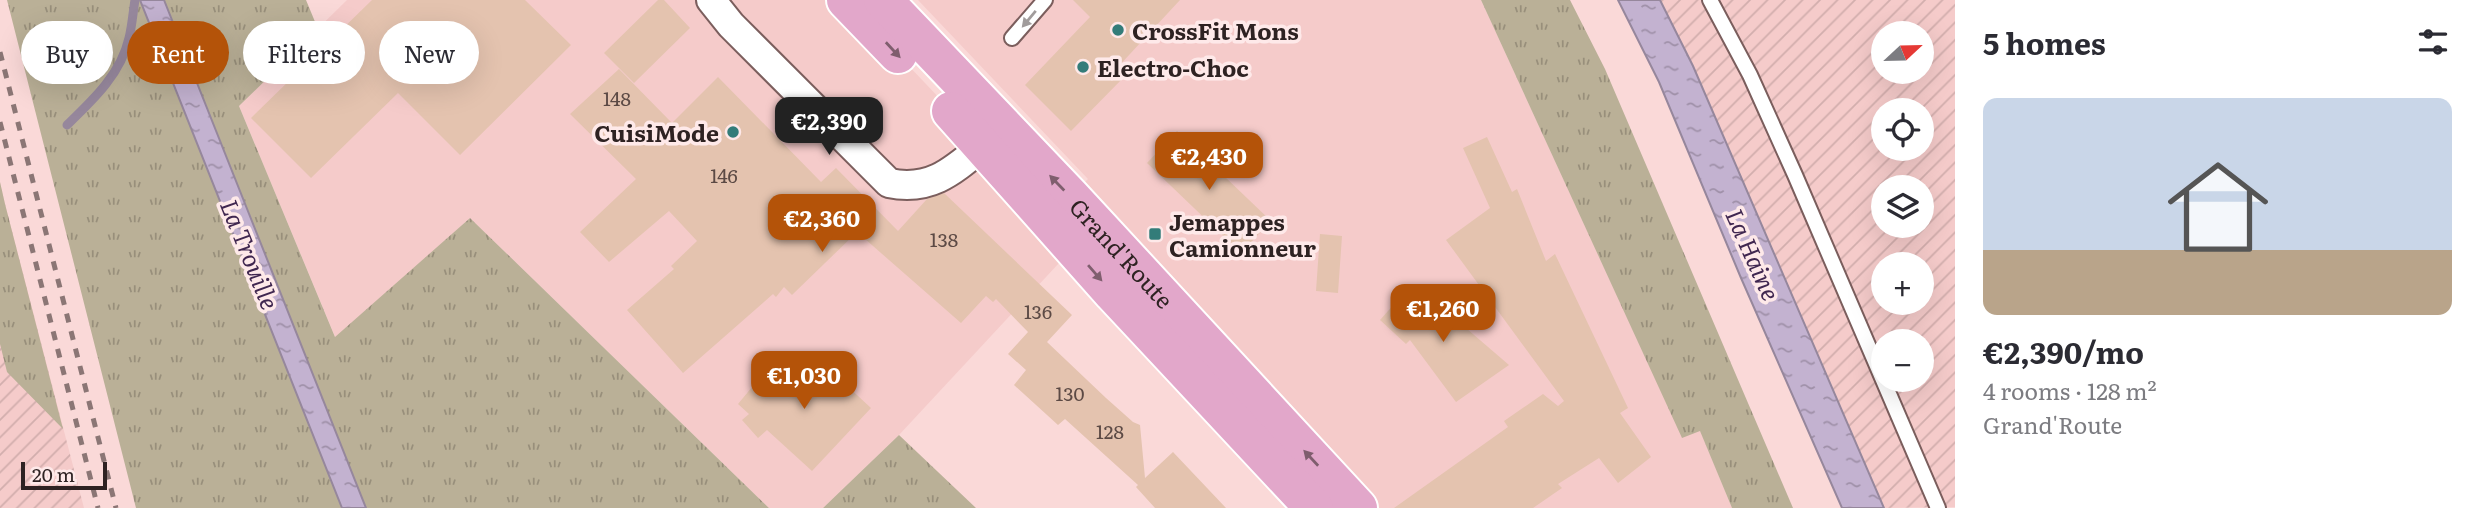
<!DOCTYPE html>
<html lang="en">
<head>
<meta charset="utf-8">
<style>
  body { margin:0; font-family:Literata,serif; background:#f2f2f3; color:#2b2b33; height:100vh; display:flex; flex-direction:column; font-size:26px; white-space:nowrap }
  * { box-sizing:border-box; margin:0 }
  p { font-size:23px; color:#7c7c81 }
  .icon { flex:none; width:38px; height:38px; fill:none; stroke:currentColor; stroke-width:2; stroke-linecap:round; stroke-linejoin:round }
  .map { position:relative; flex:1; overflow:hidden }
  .panel { display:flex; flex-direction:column; background:#fff; width:525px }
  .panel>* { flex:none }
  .banner { position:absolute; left:21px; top:21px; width:665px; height:63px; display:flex; gap:14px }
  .needle { width:46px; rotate:68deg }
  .controls { position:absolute; left:1871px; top:21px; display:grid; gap:14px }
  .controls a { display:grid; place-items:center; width:63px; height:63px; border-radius:50%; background:#fff; box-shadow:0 7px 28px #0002; font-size:35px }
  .scale { position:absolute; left:21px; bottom:18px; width:86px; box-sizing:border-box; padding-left:7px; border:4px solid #2e2222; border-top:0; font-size:19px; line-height:24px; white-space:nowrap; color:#2e2222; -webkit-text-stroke:5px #fee9e9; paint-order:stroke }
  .price { position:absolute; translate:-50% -60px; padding:0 16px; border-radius:14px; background:#b45309; color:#fff; font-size:23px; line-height:46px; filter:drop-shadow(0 2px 4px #0008) }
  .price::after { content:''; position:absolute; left:50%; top:42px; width:21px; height:16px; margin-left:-10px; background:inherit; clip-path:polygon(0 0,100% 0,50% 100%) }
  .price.on { background:#222; color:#fff }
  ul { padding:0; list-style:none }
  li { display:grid; align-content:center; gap:14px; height:371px; padding:0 28px }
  li span { display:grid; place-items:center; height:217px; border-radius:14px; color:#555 }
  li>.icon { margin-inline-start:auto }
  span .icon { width:126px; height:126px; fill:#fffc; stroke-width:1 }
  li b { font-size:30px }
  h2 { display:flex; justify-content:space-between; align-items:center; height:84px; padding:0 28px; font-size:30px }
  .chip { padding:0 24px; border-radius:32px; background:#fff; box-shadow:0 7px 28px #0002; font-size:24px; line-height:63px }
  .chip.on { background:#b45309; color:#fff }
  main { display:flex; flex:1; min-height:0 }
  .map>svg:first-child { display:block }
</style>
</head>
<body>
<main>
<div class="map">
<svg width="1955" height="508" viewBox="0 0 1955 508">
  <defs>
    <pattern id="industrial-furrows" width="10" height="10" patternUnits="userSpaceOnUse" patternTransform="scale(1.75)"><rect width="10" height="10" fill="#f5cbca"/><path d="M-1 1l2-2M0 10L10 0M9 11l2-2" fill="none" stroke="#d2aead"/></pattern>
    <pattern id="grass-tufts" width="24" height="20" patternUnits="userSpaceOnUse" patternTransform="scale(1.75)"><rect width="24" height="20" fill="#bab097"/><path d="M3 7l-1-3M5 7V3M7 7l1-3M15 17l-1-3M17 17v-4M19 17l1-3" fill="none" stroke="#988f7b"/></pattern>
    <pattern id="water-ripples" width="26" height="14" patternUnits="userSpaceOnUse" patternTransform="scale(1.75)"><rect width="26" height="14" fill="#c3b2d0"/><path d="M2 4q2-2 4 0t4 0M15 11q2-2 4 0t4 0" fill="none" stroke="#9f90a8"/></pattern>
  </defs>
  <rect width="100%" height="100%" fill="#fad9d8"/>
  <path fill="#f5cbca" d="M347,0h499l138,145 89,103 -174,187 -76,73h-54l-299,-290 -134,121 -97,-233z
    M918,0h563l201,437 18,-7 32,78h-374l-288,-312 18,-17z"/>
  <path fill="url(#industrial-furrows)" fill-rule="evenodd" d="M1660,0h295v507l-71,1 -191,-442zM1883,33h39v39h-39zM1883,110h39v39h-39zM1883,187h39v39h-39zM1883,264h39v39h-39zM1883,341h39v39h-39z
    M0,182l5,22 79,304h-84z"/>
  <path fill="url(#grass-tufts)" d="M7,0h299l12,29 -79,77 96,231 135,-119 299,290h-633z
    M1481,0h89l35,69 188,439h-61l-32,-77 -18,7z
    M0,182l5,22 58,225 -56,-57 -7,-28z
    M899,435l77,73h-153z"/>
  <path fill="url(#water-ripples)" stroke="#96879c" stroke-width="2" d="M140,0h24l202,508h-24z
    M1618,0h42l33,66 191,442h-42l-101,-230 -82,-196z"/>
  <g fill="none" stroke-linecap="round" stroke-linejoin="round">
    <path stroke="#96879c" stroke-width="9" d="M67,125c26,-25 54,-51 62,-87 3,-12 4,-26 6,-38"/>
  </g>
  <path fill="#e4c3af" d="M372,0h153l46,45 -111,110 -62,-62 -87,85 -60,-60z
    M658,0h6l26,28 -56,55 -30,-30z
    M1073,0h107l-63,68 8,8 -54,55 -46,-46 65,-68z
    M619,69l53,54 46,-46 103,105 15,-14 62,63 29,-32 17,-6 128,122 -25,27 59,56 27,24 7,3 5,53 28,-26 53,56h-71l-19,-21 2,-2 -73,-66 -7,6 -44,-40 12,-15 -18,-16 20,-22 -32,-33 -3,3 -7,-6 -25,27 -104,-91 -65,63 -8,-8 -8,10 -3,-3 -90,79 -56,-63 47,-41 -3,-3 26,-25 -28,-30 -60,51 -29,-30 56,-53 -66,-65z
    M1177,131l94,90 -30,32 -94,-90z
    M1487,137l25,55 5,-3 29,72 9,-7 73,154 -8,5 31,44 -33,26 -19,-25 -41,26 4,4 -29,20h-139l114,-81 -4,-6 39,-27 15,12 6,-5 -118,-161 44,-32 -27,-60z
    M1320,234l22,2 -4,57 -22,-2z
    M1412,284l30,29 3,-3 64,55 -53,37 -46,-62 -4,4 -26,-24z
    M817,358l54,50 -59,63 -45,-41 -9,8 -16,-18 7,-6 -11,-10 33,-40 23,19z"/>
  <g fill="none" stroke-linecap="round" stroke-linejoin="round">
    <defs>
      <path id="lane" d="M1710,0l40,75 45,100 143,333
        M1012,38l33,-38"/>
      <path id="street" d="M711,0l20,25 158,158c42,9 65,-13 95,-38"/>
      <g id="primary">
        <path d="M846,0l52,54"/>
        <path id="s1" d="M883,0l187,196 288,312"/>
        <path d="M951,111l162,182 201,215"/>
      </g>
    </defs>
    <use href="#lane" stroke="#7b5e5d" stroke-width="18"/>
    <use href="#street" stroke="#7b5e5d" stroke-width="32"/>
    <use href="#primary" stroke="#fff" stroke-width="42"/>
    <use href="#lane" stroke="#fff" stroke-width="14"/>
    <use href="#street" stroke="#fff" stroke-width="28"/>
    <use href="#primary" stroke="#e2a7ca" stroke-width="38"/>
    <path stroke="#8b7675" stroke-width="5" stroke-dasharray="9 9" stroke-linecap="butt" d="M0,52l116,456
      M0,122l98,386"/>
  </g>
  <defs><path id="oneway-solid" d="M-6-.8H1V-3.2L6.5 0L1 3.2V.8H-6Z" transform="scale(1.75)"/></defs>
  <use fill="#a19c9c" href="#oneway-solid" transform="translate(1029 19) rotate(130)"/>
  <g fill="#7f5e6e">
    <use href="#oneway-solid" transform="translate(893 50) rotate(47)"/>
    <use href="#oneway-solid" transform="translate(1057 183) rotate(-134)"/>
    <use href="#oneway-solid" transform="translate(1095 273) rotate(49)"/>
    <use href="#oneway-solid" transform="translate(1311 458) rotate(-133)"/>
  </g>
  <g fill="#337c79" stroke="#fee9e9" stroke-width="2.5">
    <circle cx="1118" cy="30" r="7"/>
    <circle cx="1083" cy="67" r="7"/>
    <circle cx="733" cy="132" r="7"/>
    <rect x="1148" y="227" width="14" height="14" rx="3.5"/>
  </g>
  <g text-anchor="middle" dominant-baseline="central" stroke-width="7" stroke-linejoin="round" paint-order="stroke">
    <g font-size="19" fill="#5c4a45">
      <text x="617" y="98">148</text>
      <text x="724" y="175">146</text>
      <text x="944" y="239">138</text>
      <text x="1038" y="311">136</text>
      <text x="1070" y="393">130</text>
      <text x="1110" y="431">128</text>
    </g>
    <g font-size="23" font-weight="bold" fill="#2e2222" stroke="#fee9e9" text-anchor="start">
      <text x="1132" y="30">CrossFit Mons</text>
      <text x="1097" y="67">Electro-Choc</text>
      <text x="719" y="132" text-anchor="end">CuisiMode</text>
      <text x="1169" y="221">Jemappes<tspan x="1169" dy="26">Camionneur</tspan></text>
    </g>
    <g font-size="23" fill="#2e2222" stroke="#fee9e9">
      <text stroke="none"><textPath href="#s1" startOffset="348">Grand'Route</textPath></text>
    </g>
    <g font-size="24" font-style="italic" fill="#402750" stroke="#fee9e9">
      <text transform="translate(251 254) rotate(68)">La Trouille</text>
      <text transform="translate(1754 254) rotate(66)">La Haine</text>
    </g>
  </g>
</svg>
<div class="controls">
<a><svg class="needle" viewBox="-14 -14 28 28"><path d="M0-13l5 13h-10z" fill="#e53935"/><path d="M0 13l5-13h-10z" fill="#7c7c81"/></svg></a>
<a><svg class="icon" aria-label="locate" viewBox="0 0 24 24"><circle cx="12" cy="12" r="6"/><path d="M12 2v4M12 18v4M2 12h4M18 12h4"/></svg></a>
<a><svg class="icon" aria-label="layers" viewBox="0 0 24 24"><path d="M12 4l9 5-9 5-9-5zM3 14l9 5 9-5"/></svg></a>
<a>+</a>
<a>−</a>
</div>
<div class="scale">20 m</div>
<b class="price on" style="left:829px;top:157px">€2,390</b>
<b class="price" style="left:1209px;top:192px">€2,430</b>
<b class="price" style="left:822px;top:254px">€2,360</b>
<b class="price" style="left:1443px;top:344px">€1,260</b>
<b class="price" style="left:804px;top:411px">€1,030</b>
<div class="banner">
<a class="chip">Buy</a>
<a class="chip on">Rent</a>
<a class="chip">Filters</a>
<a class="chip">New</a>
</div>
</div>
<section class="panel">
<h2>5 homes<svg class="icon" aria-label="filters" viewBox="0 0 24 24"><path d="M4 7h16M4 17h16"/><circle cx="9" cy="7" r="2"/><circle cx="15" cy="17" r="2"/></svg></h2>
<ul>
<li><span style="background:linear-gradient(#c9d6e8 70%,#b9a48a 0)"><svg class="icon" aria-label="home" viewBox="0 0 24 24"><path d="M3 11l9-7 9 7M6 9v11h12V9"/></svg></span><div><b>€2,390/mo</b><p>4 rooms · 128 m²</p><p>Grand'Route</p></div></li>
</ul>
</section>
</main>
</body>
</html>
